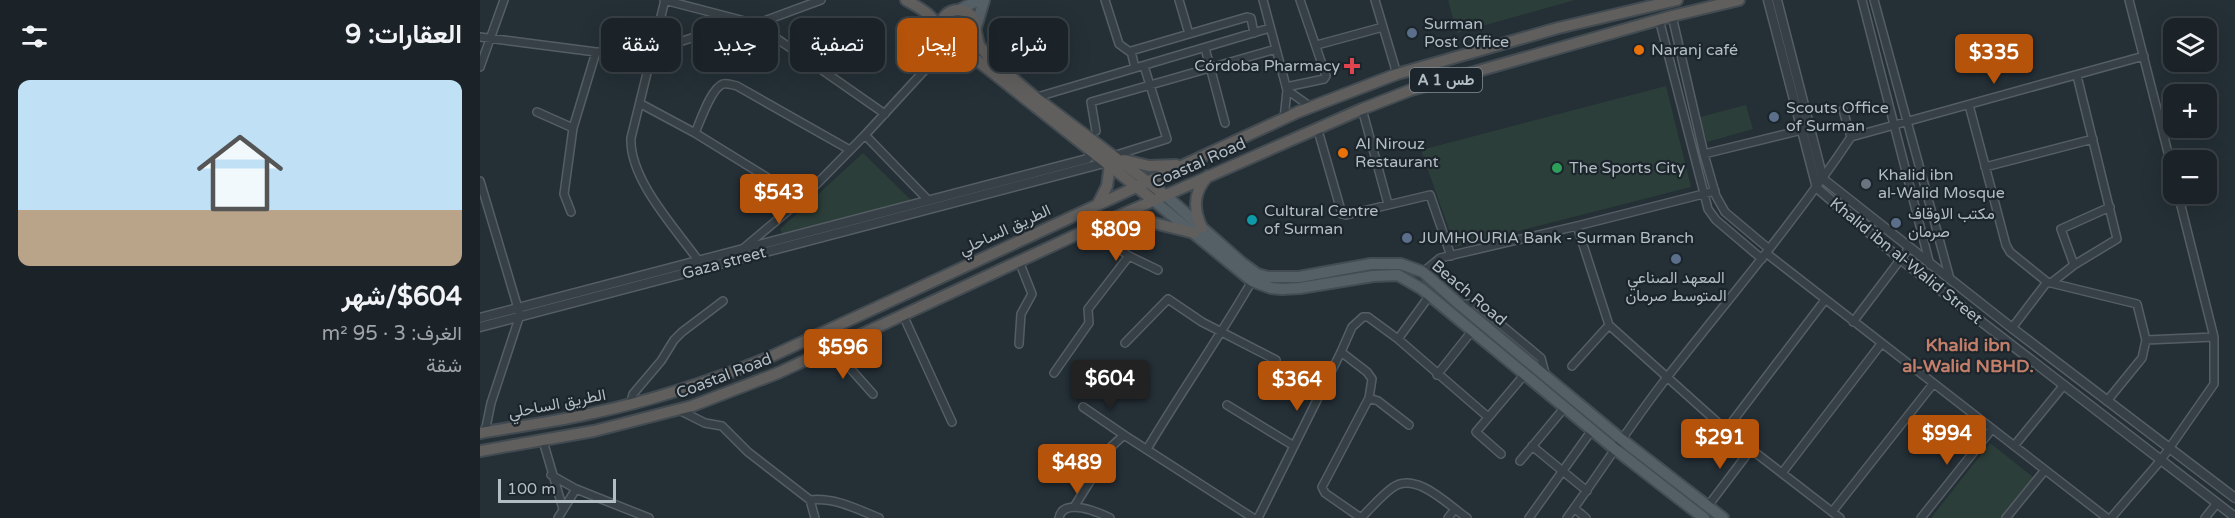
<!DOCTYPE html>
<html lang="ar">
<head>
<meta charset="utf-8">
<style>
  body { margin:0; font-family:"Varela Round",Vazirmatn,sans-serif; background:#242b30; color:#f1f3f6; direction:rtl; height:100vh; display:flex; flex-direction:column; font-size:22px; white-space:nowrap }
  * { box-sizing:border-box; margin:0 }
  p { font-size:20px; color:#a0a4a8 }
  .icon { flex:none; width:33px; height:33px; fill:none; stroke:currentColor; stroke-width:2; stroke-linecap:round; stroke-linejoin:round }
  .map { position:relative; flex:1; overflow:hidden; direction:ltr }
  .drawer { display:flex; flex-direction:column; background:#1b2328; width:480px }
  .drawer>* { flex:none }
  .guide { position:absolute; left:18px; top:18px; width:570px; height:54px; direction:rtl; display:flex; gap:12px }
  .tools { position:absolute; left:1683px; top:18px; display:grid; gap:12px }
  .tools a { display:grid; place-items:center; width:54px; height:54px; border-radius:12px; background:#1b2328; box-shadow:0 6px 24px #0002,0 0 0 2px #394045; font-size:30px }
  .scale { position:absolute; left:18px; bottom:15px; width:118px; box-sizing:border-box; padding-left:6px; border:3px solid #b2bcc3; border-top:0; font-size:16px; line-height:21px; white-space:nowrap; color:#b2bcc3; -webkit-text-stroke:4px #1c252b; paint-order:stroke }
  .price { position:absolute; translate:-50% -51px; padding:0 14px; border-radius:6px; background:#b45309; color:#fff; font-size:20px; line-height:39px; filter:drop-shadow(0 2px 3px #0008) }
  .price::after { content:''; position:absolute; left:50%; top:36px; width:18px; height:14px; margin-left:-9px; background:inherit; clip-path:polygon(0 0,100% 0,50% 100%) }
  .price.active { background:#222; color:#fff }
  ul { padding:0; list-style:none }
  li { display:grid; align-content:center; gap:12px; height:318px; padding:0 18px }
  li+li { border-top:2px solid #394045 }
  li span { display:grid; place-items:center; height:186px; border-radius:12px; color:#555 }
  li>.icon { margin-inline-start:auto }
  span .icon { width:108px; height:108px; fill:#fffc; stroke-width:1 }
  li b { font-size:26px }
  h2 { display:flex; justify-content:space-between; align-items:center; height:72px; padding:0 18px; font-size:26px }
  .chip { padding:0 21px; border-radius:12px; background:#1b2328; box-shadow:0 6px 24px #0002,0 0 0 2px #394045; font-size:21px; line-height:54px }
  .chip.active { background:#b45309; color:#fff }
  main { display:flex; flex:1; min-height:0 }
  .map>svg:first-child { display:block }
</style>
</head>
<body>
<main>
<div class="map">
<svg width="1755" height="518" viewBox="0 0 1755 518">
  <rect width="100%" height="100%" fill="#242f36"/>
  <path fill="#2c3e39" d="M968,0h127l-118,33z
    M1186,86l25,101 -236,60 -34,-97z
    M1266,105l7,24 -46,13 -7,-25z
    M383,153l50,49 -130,33 -3,-6z
    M1510,443l43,34 -32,41h-70z"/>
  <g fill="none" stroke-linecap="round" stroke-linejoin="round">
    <defs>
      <path id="minor" d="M184,0l92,24 129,90
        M185,0l-34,138c-2,41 44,90 67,122
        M625,0l14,44 11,8
        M699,0l10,34
        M783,0l24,90 -3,29
        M895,0l22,74
        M1382,0l68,265
        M1394,0l76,279
        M1649,0l45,176
        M1192,16l32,138 12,42 9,16 44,37
        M1179,19l49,190 8,11 46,39
        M276,24l65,-24
        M0,37l116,15 58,-2 91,-29
        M837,45l66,-18
        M725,48l20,75
        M0,67l24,-67
        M655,68l-4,-17 116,-34 4,1 3,15
        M806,87l38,-8 2,-3 -26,-76
        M807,90l24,17
        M554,98l236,-70
        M161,104l54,29 107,66
        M1489,105l37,140 4,7 37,30 90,22 9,36 -4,18 -35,43
        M882,109l26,95
        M1363,110l8,27
        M57,112l36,16
        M837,127l25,87 4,1 84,-20 21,61
        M616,131l-5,-29 185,-53
        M215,133c5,-11 16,-45 28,-49 4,-1 10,1 14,2l113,64
        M385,135l63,65
        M1224,154l98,-24
        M633,156l54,-17 -23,-73
        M1505,167l108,-28
        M0,181l40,134 -29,88 -6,29
        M91,212l-7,-18 9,-66 23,-76
        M1097,226l32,99 117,105 114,88
        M611,228l38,28 29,14
        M265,247l57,-48 63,-64 69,-75 9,-21
        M1286,253l341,265
        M539,261l13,33 -11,20 -2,30
        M1594,265l-13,-36 49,-22
        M943,272l17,-14 137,-32 138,-35
        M1571,283l23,-18 43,-26 -40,-163
        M980,305l15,-2 66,55 5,19
        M423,315l49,107
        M1373,322l56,-74
        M1532,328l35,-46
        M918,339l32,-44
        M1666,340l68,-3
        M645,343l43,-44 34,23 74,38
        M352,348l41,46
        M861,352l26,20 5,7 -3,19 -47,89 3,6 36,25
        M1092,366l37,-41
        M574,373l35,-50 -1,-14 41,-53
        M957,375l35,-44
        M889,398l9,3 31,24
        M150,405l3,-11 28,-33 13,-21 8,-8 41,-31
        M747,405l67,41
        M603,407l41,28
        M199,410l26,13 17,3 26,26 62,48c24,-3 47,9 69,18
        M1246,430l99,-130
        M63,441l20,68
        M1052,446l55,45
        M1534,446l50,-61
        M667,449c34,-57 72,-111 105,-168
        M1021,454l-25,-22 49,-58
        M1040,461l45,-54
        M1302,473l99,-129
        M71,475l25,14 73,29
        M330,500l5,18
        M1228,506l43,-57
        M594,507l38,-61 12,-11 129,83
        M1094,508l12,10
        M1352,512l101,-128
        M78,518l18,-29
        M579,518c4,-21 39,-6 51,0
        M778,518l83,-166 11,-25 11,-10h5l30,22 90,78
        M881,518c10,-10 20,-22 31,-30 23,-18 56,17 75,30
        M968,518l7,-9
        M1049,518l63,-88
        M1087,518c34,-47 65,-96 101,-142 62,-79 127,-155 183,-239l293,-81
        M1441,518l71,-89
        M1526,518l39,-48
        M1631,518l50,-58 53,-76v-47l-36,-143
        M1725,518l12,-15"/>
      <path id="tertiary" d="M1288,0l49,188 83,71 335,258
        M1297,0l46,179 189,149 223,170
        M0,318l607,-159 6,-8
        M0,327l628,-165"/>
      <path id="primary" d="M479,10l20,-10
        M496,27l8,-27
        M685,195l77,68 15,11 11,3h31l72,-13h30l22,8 37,33 161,134 102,79
        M673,200l99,81 19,7 11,1 18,-1 73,-12 25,-1 24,14 193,160 89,69"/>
      <path id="trunk" d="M426,0c8,5 17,9 24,16 11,10 12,35 32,30 6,-2 12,-7 13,-13 2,-7 0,-13 -4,-18 -14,-10 -29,-4 -31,14
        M496,32l3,13 11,14 45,38 130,98
        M479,46l194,154
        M644,160l25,6 27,-1
        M618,204l9,-18 3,-22
        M637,217l37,6 40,10
        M722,228c-9,-19 -9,-36 6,-52
        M0,433c38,-7 76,-11 113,-20 62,-13 121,-33 179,-57l526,-244 99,-38 161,-46 119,-28
        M0,451l114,-20 98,-25 86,-33 313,-145 271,-119 49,-19 261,-74 67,-16"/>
    </defs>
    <use href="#minor" stroke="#555e64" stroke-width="10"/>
    <use href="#tertiary" stroke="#555e64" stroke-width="11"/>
    <use href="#primary" stroke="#434c53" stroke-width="14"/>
    <use href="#trunk" stroke="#424b51" stroke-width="14"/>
    <use href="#minor" stroke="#374046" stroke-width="7"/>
    <use href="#tertiary" stroke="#374046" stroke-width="8"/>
    <use href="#primary" stroke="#556066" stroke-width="10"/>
    <use href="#trunk" stroke="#605f5e" stroke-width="10"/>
  </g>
  <g fill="#5c6f8a" stroke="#1c252b" stroke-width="2">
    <circle cx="932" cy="33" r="6"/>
    <circle cx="1294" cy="117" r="6"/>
    <circle cx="1416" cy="223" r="6"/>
    <circle cx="927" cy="238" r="6"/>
    <circle cx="1196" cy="259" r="6"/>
  </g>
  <g fill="#e8710a" stroke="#1c252b" stroke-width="2">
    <circle cx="1159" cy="50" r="6"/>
    <circle cx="863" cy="153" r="6"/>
  </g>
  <path fill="#e0444e" stroke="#1c252b" stroke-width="2" d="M869 57h6v6h6v6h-6v6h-6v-6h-6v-6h6z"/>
  <circle fill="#2e9e5b" stroke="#1c252b" stroke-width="2" cx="1077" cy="168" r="6"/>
  <circle fill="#6b7280" stroke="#1c252b" stroke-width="2" cx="1386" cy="184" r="6"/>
  <circle fill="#0f9aa8" stroke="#1c252b" stroke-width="2" cx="772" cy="220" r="6"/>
  <g text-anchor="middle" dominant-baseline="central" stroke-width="4.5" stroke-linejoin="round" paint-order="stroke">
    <rect fill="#1c252b" stroke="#858f95" stroke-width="1.5" x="930" y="68" width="72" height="24" rx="4.5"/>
    <g font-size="15" font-weight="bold" fill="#b2bcc3">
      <text x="966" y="80">A 1 طس</text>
    </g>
    <g font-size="16" fill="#b2bcc3" stroke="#1c252b" text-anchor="start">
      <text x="944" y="24">Surman<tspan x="944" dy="18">Post Office</tspan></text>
      <text x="1171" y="50">Naranj café</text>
      <text x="860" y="66" text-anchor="end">Córdoba Pharmacy</text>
      <text x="1306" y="108">Scouts Office<tspan x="1306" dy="18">of Surman</tspan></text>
      <text x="875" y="144">Al Nirouz<tspan x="875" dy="18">Restaurant</tspan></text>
      <text x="1089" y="168">The Sports City</text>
      <text x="1398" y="175">Khalid ibn<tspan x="1398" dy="18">al-Walid Mosque</tspan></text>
      <text x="784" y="211">Cultural Centre<tspan x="784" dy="18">of Surman</tspan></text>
      <text x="1428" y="214">مكتب الاوقاف<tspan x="1428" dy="18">صرمان</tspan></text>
      <text x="939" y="238">JUMHOURIA Bank - Surman Branch</text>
      <text x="1196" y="278" text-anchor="middle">المعهد الصناعي<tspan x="1196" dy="18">المتوسط صرمان</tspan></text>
    </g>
    <g font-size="16" fill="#b2bcc3" stroke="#1c252b">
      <text transform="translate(719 163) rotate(-24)">Coastal Road</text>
      <text transform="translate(525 230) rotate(-25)">الطريق الساحلي</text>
      <text transform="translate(1426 261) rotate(39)">Khalid ibn al-Walid Street</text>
      <text transform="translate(244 263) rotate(-15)">Gaza street</text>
      <text transform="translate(989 293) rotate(40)">Beach Road</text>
      <text transform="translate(244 376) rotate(-21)">Coastal Road</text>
      <text transform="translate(77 404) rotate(-11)">الطريق الساحلي</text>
    </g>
    <g font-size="18" font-weight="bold" fill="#c47f6b" stroke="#1c252b">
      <text x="1488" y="345">Khalid ibn<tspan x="1488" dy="21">al-Walid NBHD.</tspan></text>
    </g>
  </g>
</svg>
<div class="tools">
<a><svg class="icon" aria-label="layers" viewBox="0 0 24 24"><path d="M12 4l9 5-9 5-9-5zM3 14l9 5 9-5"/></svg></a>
<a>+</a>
<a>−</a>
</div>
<div class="scale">100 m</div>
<b class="price" style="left:1514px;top:85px">$335</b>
<b class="price" style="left:299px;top:225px">$543</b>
<b class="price" style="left:636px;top:262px">$809</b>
<b class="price" style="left:363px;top:380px">$596</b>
<b class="price active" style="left:630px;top:411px">$604</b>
<b class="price" style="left:817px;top:412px">$364</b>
<b class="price" style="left:1467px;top:466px">$994</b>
<b class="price" style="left:1240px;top:470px">$291</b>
<b class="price" style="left:597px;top:495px">$489</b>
<div class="guide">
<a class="chip">شراء</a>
<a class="chip active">إيجار</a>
<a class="chip">تصفية</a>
<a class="chip">جديد</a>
<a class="chip">شقة</a>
</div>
</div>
<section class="drawer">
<h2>العقارات: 9<svg class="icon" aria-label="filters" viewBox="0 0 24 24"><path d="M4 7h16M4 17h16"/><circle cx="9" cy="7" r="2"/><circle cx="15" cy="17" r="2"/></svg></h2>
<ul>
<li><span style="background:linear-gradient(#bfe0f5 70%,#b9a48a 0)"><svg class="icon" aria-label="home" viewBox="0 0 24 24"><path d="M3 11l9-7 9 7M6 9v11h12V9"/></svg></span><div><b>$604/شهر</b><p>الغرف: 3 · 95 m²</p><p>شقة</p></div></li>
</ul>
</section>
</main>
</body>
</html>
